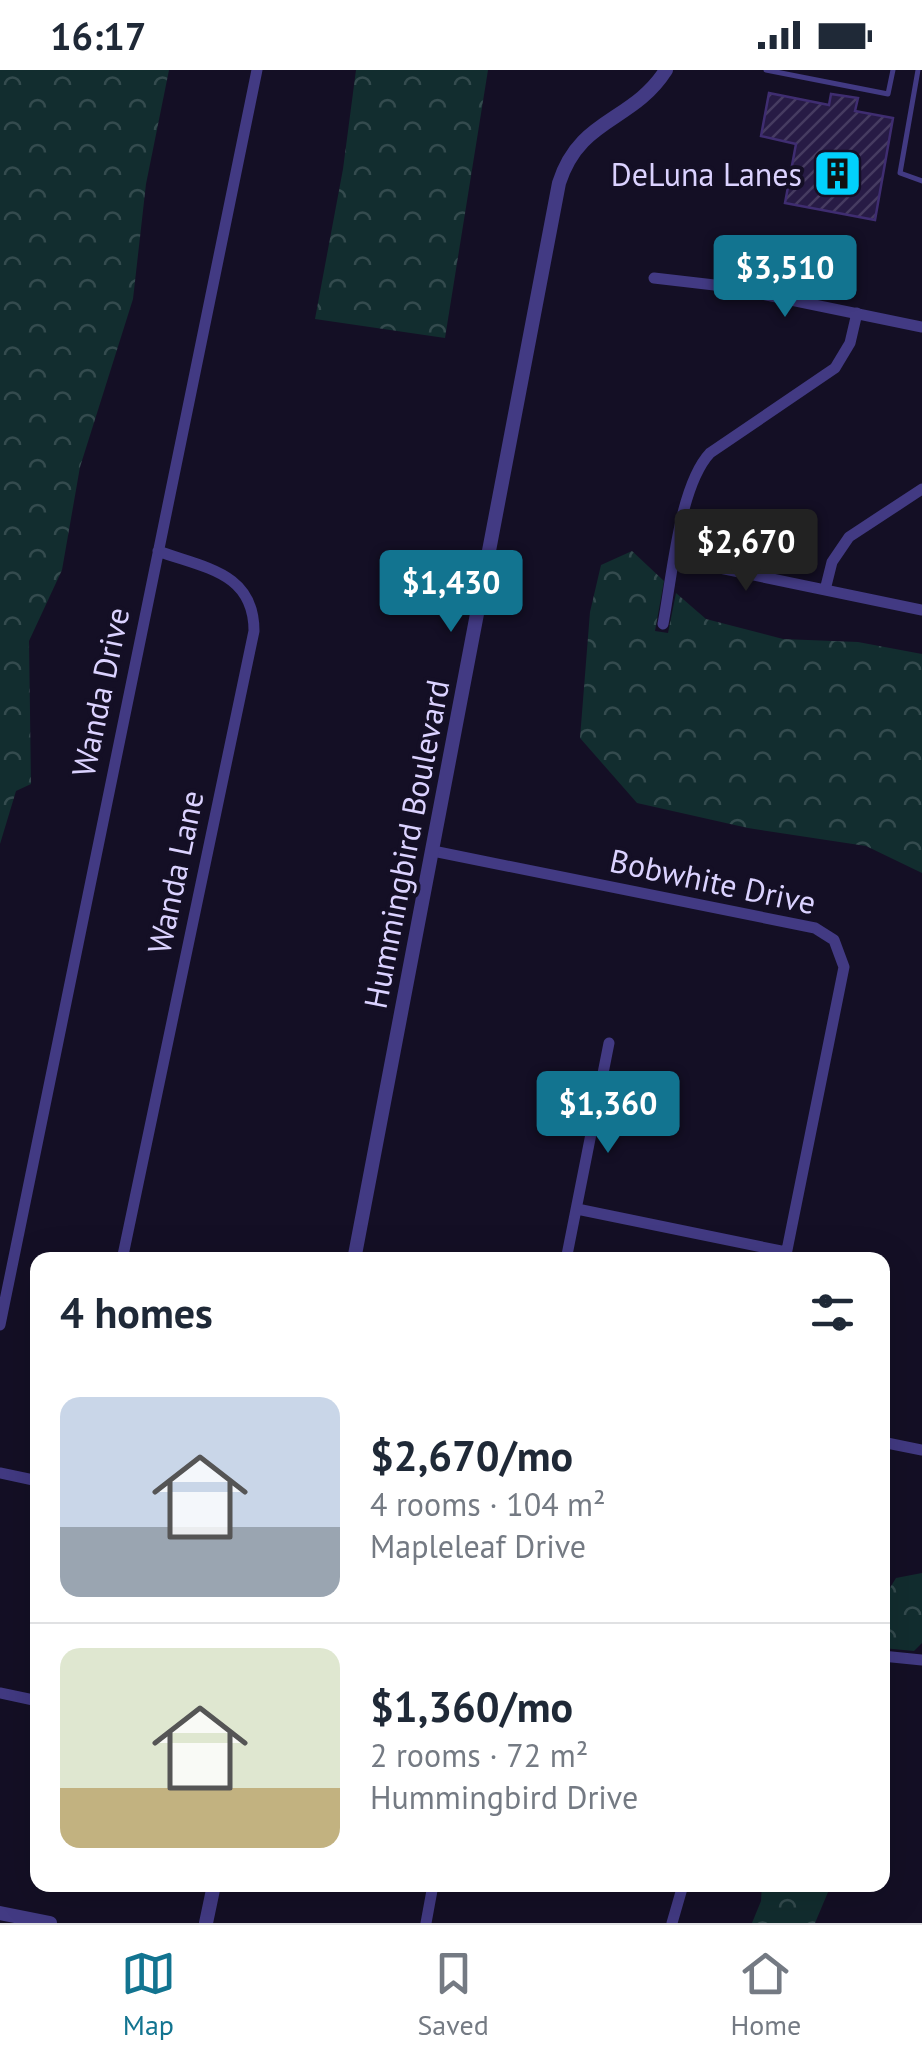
<!DOCTYPE html>
<html lang="en">
<head>
<meta charset="utf-8">
<style>
  body { margin:0; font-family:"PT Sans",sans-serif; background:#f6f6f7; color:#1f2937; height:100vh; display:flex; flex-direction:column; font-size:38px; white-space:nowrap }
  * { box-sizing:border-box; margin:0 }
  p { font-size:32px; color:#747a83 }
  .icon { flex:none; width:55px; height:55px; fill:none; stroke:currentColor; stroke-width:2; stroke-linecap:round; stroke-linejoin:round }
  .map { position:relative; flex:1; overflow:hidden }
  .sheet { position:absolute; left:30px; top:1182px; width:860px; height:640px; display:flex; flex-direction:column; background:#fff; border-radius:20px; box-shadow:0 10px 40px #0002 }
  .sheet>* { flex:none }
  .price { position:absolute; translate:-50% -85px; padding:0 22px; border-radius:10px; background:#127490; color:#fff; font-size:32px; line-height:65px; filter:drop-shadow(0 2px 5px #0008) }
  .price::after { content:''; position:absolute; left:50%; top:60px; width:30px; height:22px; margin-left:-15px; background:inherit; clip-path:polygon(0 0,100% 0,50% 100%) }
  .price.current { background:#222; color:#fff }
  ul { padding:0; list-style:none }
  li { display:flex; align-items:center; gap:30px; height:250px; padding:0 30px }
  li+li { border-top:2px solid #e0e1e3 }
  li span { display:grid; place-items:center; flex:none; width:280px; height:200px; border-radius:20px; color:#555 }
  li>.icon { margin-inline-start:auto }
  span .icon { width:120px; height:120px; fill:#fffc; stroke-width:1 }
  li b { font-size:42px }
  h2 { display:flex; justify-content:space-between; align-items:center; height:120px; padding:0 30px; font-size:42px }
  .status { display:flex; justify-content:space-between; align-items:center; height:70px; padding:0 50px; background:#fff; direction:ltr }
  .status svg { height:28px; fill:currentColor }
  .tabs { display:flex; justify-content:space-around; align-items:center; height:140px; border-top:2px solid #e0e1e3; background:#fff; font-size:28px; color:#747a83 }
  .tabs a { display:grid; justify-items:center; gap:5px }
  .tabs .current { color:#127490 }
  .map>svg:first-child { display:block }
</style>
</head>
<body>
<div class="status"><b>16:17</b><svg viewBox="0 0 49 12"><path d="M0 12V9h3v3zM5 12V6h3v6zM10 12V3h3v9zM15 12V0h3v12zM26 1h20v11H26zM47 4h2v5h-2z"/></svg></div>
<div class="map">
<svg width="922" height="1853" viewBox="0 0 922 1853">
  <defs>
    <pattern id="forest-crowns" width="20" height="18" patternUnits="userSpaceOnUse" patternTransform="scale(2.5)"><rect width="20" height="18" fill="#122d2f"/><path d="M2 6a3 3 0 1 1 6 0M12 15a3 3 0 1 1 6 0" fill="none" stroke="#344b4e"/></pattern>
    <pattern id="building-hatch" width="6" height="6" patternUnits="userSpaceOnUse" patternTransform="scale(2.5)"><rect width="6" height="6" fill="#271b45"/><path d="M-1 1l2-2M0 6l6-6M5 7l2-2" fill="none" stroke="#463b61"/></pattern>
  </defs>
  <rect width="100%" height="100%" fill="#140f25"/>
  <path fill="url(#forest-crowns)" d="M0,0h169l-23,114 -13,115 -53,168 -18,103 -33,71 2,143 -15,7 -16,53z
    M356,0h132l-43,268 -130,-19 28,-150z
    M632,481l32,30 -9,50 13,2 8,-40 30,26 77,20 75,3 64,12v219l-56,-27 -118,-18 -111,-25 -57,-65 10,-126 11,-47z
    M922,1503v70l-8,8 -31,-3v-49l13,-21z
    M762,1815h69l-16,38h-63l9,-22z"/>
  <path fill="url(#building-hatch)" stroke="#3f2d71" stroke-width="2.5" d="M769,23l60,12 2,-11 27,4 -3,13 38,7 -18,102 -90,-17 11,-59 -35,-8z"/>
  <g fill="none" stroke-linecap="round" stroke-linejoin="round">
    <path stroke="#423a83" stroke-width="5" d="M766,0l122,24 5,-24
      M918,0l-18,103 22,8"/>
    <path stroke="#423a83" stroke-width="11" d="M654,208l69,8 199,41
      M676,489l246,51
      M825,520l7,-28 17,-25 73,-48
      M663,554c9,-46 16,-138 47,-171l125,-85 15,-25 7,-30
      M433,781l382,77 19,12 10,27 -59,293
      M577,1139l209,43
      M122,1190l132,-629c0,-59 -50,-63 -96,-80
      M566,1190l43,-217
      M0,1255l257,-1255
      M882,1372l40,8
      M0,1403l38,8
      M882,1586l40,4
      M0,1623l38,8
      M426,1853l7,-38
      M672,1853l11,-38"/>
    <path stroke="#423a83" stroke-width="14" d="M354,1190l205,-1077c21,-66 73,-60 107,-113
      M0,1843l50,10
      M206,1853l8,-38"/>
  </g>
  <defs>
    <symbol id="building-square" viewBox="-11 -11 22 22"><rect x="-9" y="-9" width="18" height="18" rx="4" fill="#01d0fc" stroke="#140f25"/><path d="M-4-6H4V6H1V3H-1V6H-4ZM-2.5-4.3h1.7v1.8h-1.7ZM.8-4.3h1.7v1.8H.8ZM-2.5-1h1.7V.8h-1.7ZM.8-1h1.7V.8H.8Z" fill="#111"/></symbol>
  </defs>
  <g fill-rule="evenodd">
    <use href="#building-square" x="810" y="76" width="55" height="55"/>
  </g>
  <g text-anchor="middle" dominant-baseline="central" stroke-width="8" stroke-linejoin="round" paint-order="stroke">
    <g font-size="32" fill="#dbd2ff" stroke="#140f25" text-anchor="end">
      <text x="802" y="104">DeLuna Lanes</text>
    </g>
    <g font-size="32" fill="#dbd2ff" stroke="#140f25">
      <text transform="translate(100 622) rotate(-78)">Wanda Drive</text>
      <text transform="translate(406 774) rotate(-79)">Hummingbird Boulevard</text>
      <text transform="translate(175 802) rotate(-78)">Wanda Lane</text>
      <text transform="translate(713 811) rotate(12)">Bobwhite Drive</text>
    </g>
  </g>
</svg>
<b class="price" style="left:785px;top:250px">$3,510</b>
<b class="price current" style="left:746px;top:524px">$2,670</b>
<b class="price" style="left:451px;top:565px">$1,430</b>
<b class="price" style="left:608px;top:1086px">$1,360</b>
<section class="sheet">
<h2>4 homes<svg class="icon" aria-label="filters" viewBox="0 0 24 24"><path d="M4 7h16M4 17h16"/><circle cx="9" cy="7" r="2"/><circle cx="15" cy="17" r="2"/></svg></h2>
<ul>
<li><span style="background:linear-gradient(#c9d6e8 65%,#9aa5b1 0)"><svg class="icon" aria-label="home" viewBox="0 0 24 24"><path d="M3 11l9-7 9 7M6 9v11h12V9"/></svg></span><div><b>$2,670/mo</b><p>4 rooms · 104 m²</p><p>Mapleleaf Drive</p></div></li>
<li><span style="background:linear-gradient(#dfe7d0 70%,#c2b280 0)"><svg class="icon" aria-label="home" viewBox="0 0 24 24"><path d="M3 11l9-7 9 7M6 9v11h12V9"/></svg></span><div><b>$1,360/mo</b><p>2 rooms · 72 m²</p><p>Hummingbird Drive</p></div></li>
</ul>
</section>
</div>
<nav class="tabs">
<a class="current"><svg class="icon" aria-label="map" viewBox="0 0 24 24"><path d="M3 6l6-2 6 2 6-2v14l-6 2-6-2-6 2zM9 4v14M15 6v14"/></svg>Map</a>
<a><svg class="icon" aria-label="saved" viewBox="0 0 24 24"><path d="M7 4h10v16l-5-4-5 4z"/></svg>Saved</a>
<a><svg class="icon" aria-label="home" viewBox="0 0 24 24"><path d="M3 11l9-7 9 7M6 9v11h12V9"/></svg>Home</a>
</nav>
</body>
</html>
